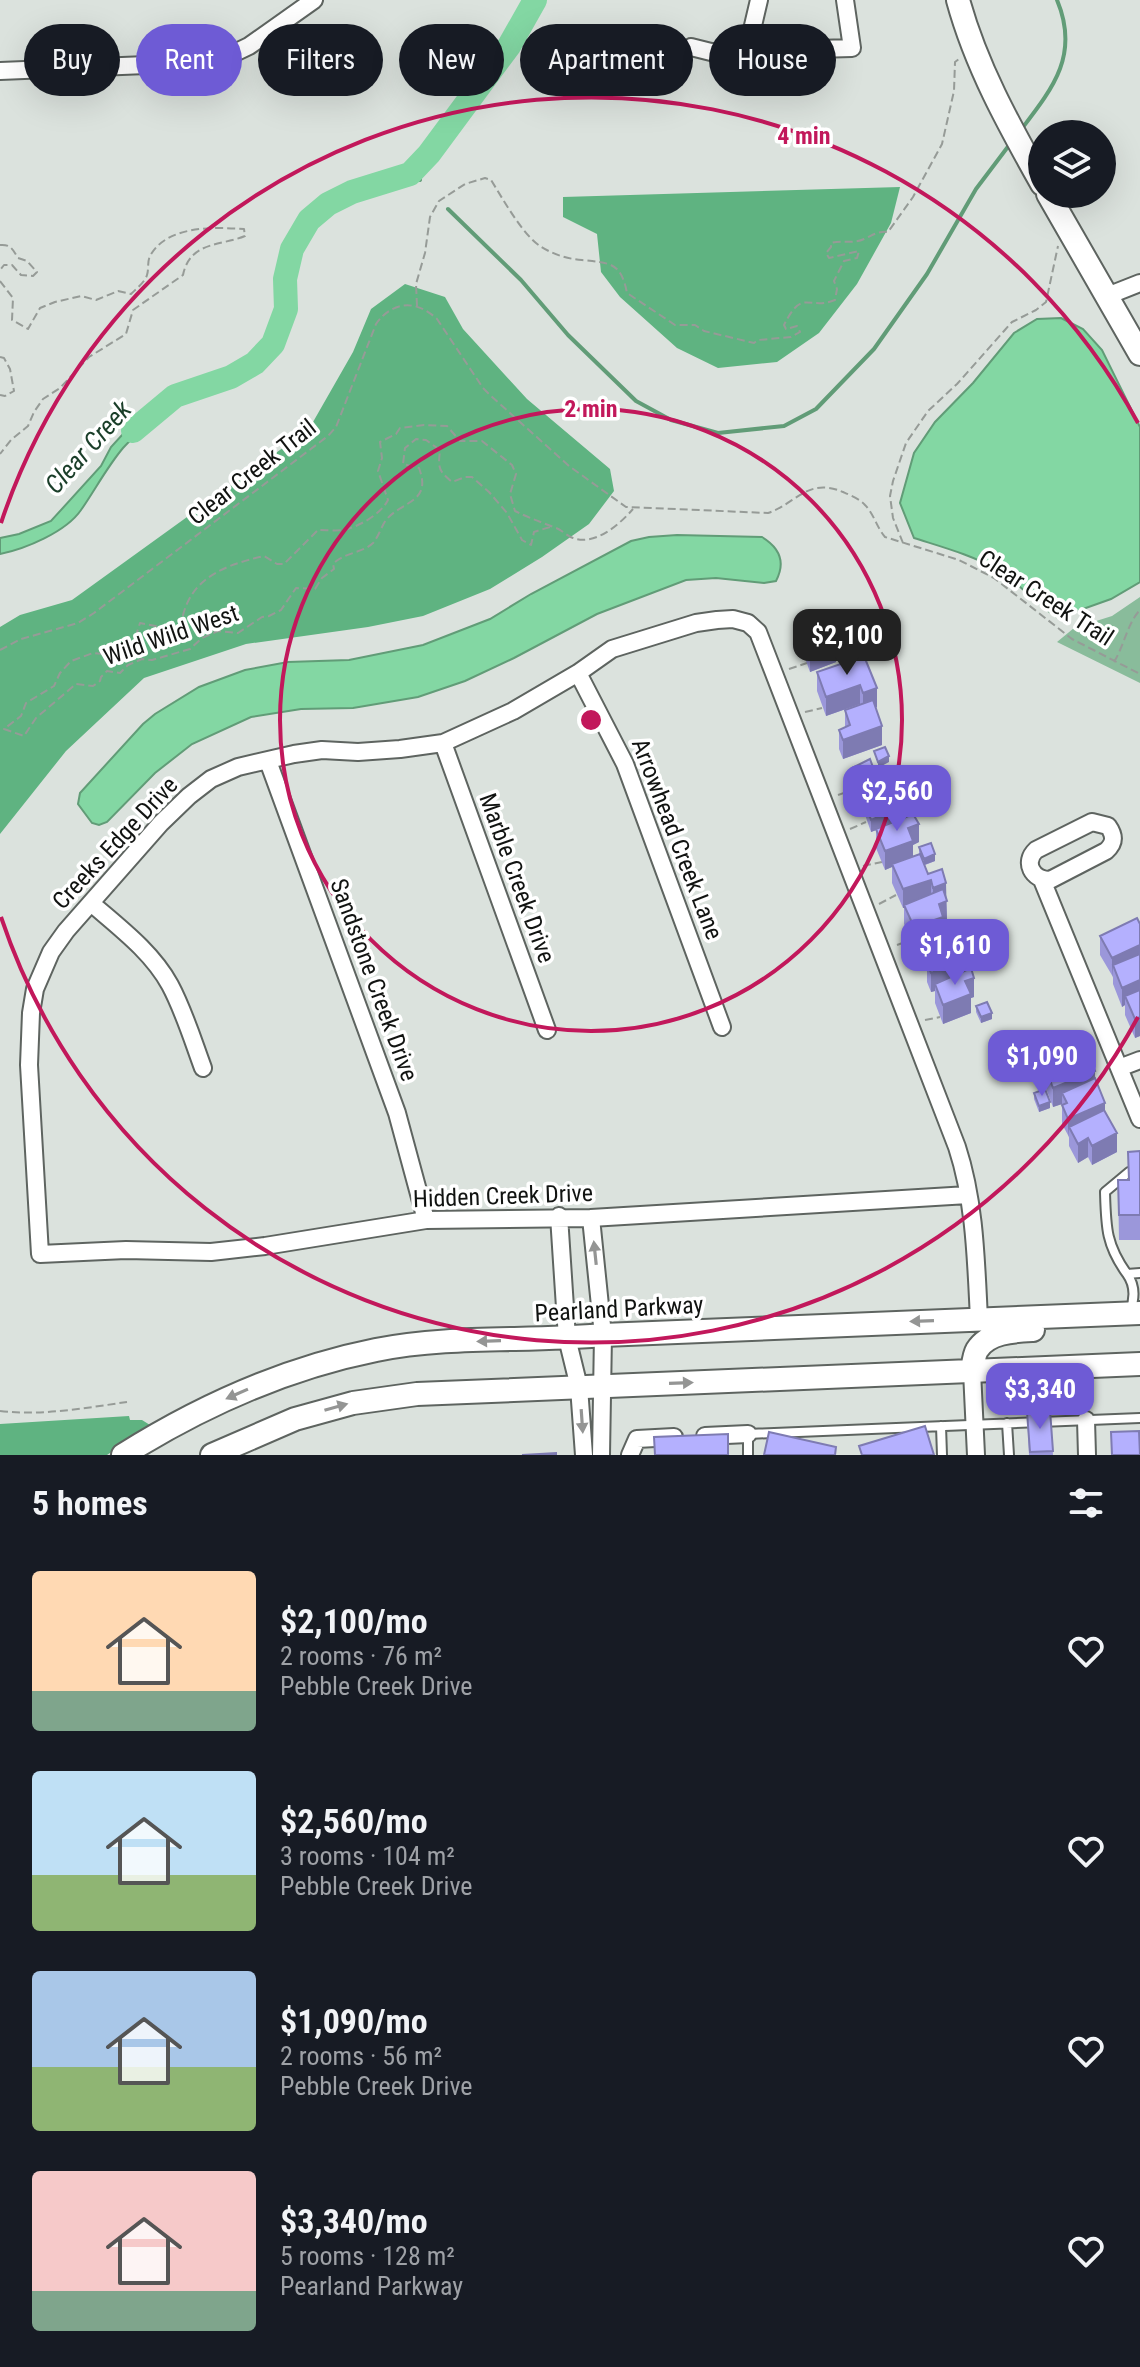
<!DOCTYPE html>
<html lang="en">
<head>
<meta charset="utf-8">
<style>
  body { margin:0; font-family:"Roboto Condensed",sans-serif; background:#242831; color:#f1f3f6; height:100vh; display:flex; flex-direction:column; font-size:30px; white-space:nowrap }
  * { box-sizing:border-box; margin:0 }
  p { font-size:26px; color:#9ea1a6 }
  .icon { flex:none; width:44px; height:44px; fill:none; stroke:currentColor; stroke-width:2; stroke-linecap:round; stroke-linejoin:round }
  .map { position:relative; height:1455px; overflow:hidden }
  .details { display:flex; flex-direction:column; background:#171b24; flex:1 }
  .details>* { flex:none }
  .top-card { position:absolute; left:24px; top:24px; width:1092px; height:72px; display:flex; gap:16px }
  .controls { position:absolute; left:1028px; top:120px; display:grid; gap:16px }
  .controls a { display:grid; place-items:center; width:88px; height:88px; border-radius:50%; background:#171b24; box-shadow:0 8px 32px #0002; font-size:40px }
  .price { position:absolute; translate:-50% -68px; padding:0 18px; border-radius:16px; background:#6e5bd5; color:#fff; font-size:26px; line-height:52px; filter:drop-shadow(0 2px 4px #0008) }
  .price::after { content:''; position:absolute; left:50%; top:48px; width:24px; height:18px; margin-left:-12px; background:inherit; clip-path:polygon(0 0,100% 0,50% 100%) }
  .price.current { background:#222; color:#fff }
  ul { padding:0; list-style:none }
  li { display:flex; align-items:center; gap:24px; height:200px; padding:0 32px }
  li span { display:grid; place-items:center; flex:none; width:224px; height:160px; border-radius:8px; color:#555 }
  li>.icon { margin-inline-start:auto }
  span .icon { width:96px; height:96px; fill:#fffc; stroke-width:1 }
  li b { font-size:34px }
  h2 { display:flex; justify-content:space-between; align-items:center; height:96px; padding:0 32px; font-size:34px }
  .pill { padding:0 28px; border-radius:36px; background:#171b24; box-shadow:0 8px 32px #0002; font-size:28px; line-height:72px }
  .pill.current { background:#6e5bd5; color:#fff }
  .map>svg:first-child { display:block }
</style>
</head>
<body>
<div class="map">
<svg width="1140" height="1455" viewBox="0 0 1140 1455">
  <rect width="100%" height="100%" fill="#dbe2dd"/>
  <path fill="#89bc9b" d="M1140,597v86l-83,-41 17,-14 38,-12z"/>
  <path fill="#5fb381" d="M900,187l-9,36 -34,61 -38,49 -42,29 -59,6 -41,-20 -57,-51 -19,-25 -4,-38 -34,-17v-20z
    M405,284l40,13 18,32 64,70 83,70 4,22 -25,33 -47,33 -52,32 -67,27 -55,11 -122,17 -102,34 -78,73 -66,83v-207l20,-12 52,-15 237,-171 44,-77 18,-43z
    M129,1416l1,4h12l8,5 -43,30h-107v-31z"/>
  <path fill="#83d7a3" stroke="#619c77" stroke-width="2" d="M1061,318l22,11 19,21 38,77v155l-29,17 -53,19c-22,-14 -40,-36 -60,-48 -26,-15 -56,-23 -84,-32l-14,-35 14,-50 21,-31 38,-39 41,-50 23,-14z
    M154,406l4,7c-11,12 -24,23 -35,35 -16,19 -28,42 -42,62 -15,22 -56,39 -81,44v-16l19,-4 32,-13 50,-55 10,-19 22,-24z
    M677,535l85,2c18,11 24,25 14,44l-12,2 -48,-5 -30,2 -89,34 -83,44 -49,23 -47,16 -65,11 -52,1 -50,8 -59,27 -37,29 -48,49 -8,3 -7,-2 -14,-19 2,-11 63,-69 12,-10 44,-27 46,-17 43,-8 61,-2 74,-15 67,-26 41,-25 100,-53 18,-4z"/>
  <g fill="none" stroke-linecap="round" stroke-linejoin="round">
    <path stroke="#619c77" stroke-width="4" d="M1020,131c33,-43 60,-76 37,-131
      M410,174l10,6
      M448,209l73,71 47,55 68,66 35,19 47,13 66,-7 32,-17 58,-60 53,-75 49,-85 34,-45"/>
    <path stroke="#83d7a3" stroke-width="24" d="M133,431l42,-35 56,-19 24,-14 18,-19 13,-35 -1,-30 7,-30 17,-29 19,-16 24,-12 58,-18 19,-20 80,-108 26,-46"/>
    <defs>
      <path id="lane" d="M1140,1171l-11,1 -24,20c1,35 1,53 22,82l13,-1
        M1127,1274c8,11 8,24 3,37
        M1007,1423l2,32
        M941,1426l1,29
        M748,1455v-21l392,-16"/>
      <path id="street" d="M691,47l20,5 141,-4 -7,-48
        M747,51l12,-51
        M0,71l195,-8 29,-5 25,-12 65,-46
        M1107,296l33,-13
        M578,673l47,91 97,263
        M443,743l104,287
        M268,761l129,352 29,107
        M1092,822l16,4c7,10 7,17 -2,25l-56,29c-18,0 -27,-18 -14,-30z
        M1042,880l98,239
        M91,903c29,25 61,49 79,82 14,26 23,56 33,83
        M1119,1068l21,-8
        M968,1195l-377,23 -165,2 -161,26 -54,6 -85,-2 -86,4 -11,-189 2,-52 4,-24 16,-37 15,-21 95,-108 28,-27 22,-17 27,-12 56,-13 28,-4 36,2 42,-3 43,-6 70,-32 65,-38 34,-24 84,-26 21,-3 16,-1 15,4 10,9 199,515c18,55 19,114 22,172
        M559,1216l8,122 12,49 5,68
        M591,1218l12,117 -2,120
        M972,1371l4,84
        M1086,1420l1,35
        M705,1436l43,-2
        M630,1455l7,-16 37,-2"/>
      <path id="secondary" d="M958,0c18,66 51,125 84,184
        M1048,194l92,160
        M972,1371c1,-6 2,-16 5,-21 11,-18 37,-19 56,-20
        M123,1455c78,-49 163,-87 253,-105 74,-15 152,-8 227,-15l537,-22
        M212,1455l83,-36 58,-16 64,-9 723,-30"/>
    </defs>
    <use href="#lane" stroke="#5e6460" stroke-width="12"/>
    <use href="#street" stroke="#5e6460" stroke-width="20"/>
    <use href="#secondary" stroke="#5e6460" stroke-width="26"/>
    <path stroke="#969b97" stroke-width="2" stroke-dasharray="8 4" stroke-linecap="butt" d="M0,245c11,-1 13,5 18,13l9,3 10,11 -4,4 -12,-1 -9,-10h-8l-4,5
      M0,281l13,17 -1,22 16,9 12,-21 15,-6 26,-6 15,4 22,-9 13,3c5,-5 14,-12 16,-19 2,-6 0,-13 3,-19 17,-31 64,-29 94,-27l1,7c-24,10 -55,5 -62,39l-50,35 -7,24 -37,23 -29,31 -17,11 -9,13 -6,14 -17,14 -11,14
      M417,306l-1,-22 9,-31 5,-36 9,-16 26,-17 20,-6 6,2c12,19 31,54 49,66 12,8 27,13 42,14 28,3 39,2 45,33l48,32h20l9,6 50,12 4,-3 33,-3 9,-5 -3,-6 -11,3 -2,-4c19,-38 24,-14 51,-25l2,-11 -3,-8 10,-20 13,-3 2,-7 -30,7 -3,-5 5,-6v-4c11,-3 23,1 33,-4 9,-4 14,-8 24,-7l25,-35 29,-53 12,-53 1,-29 4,-3
      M0,357l4,1 6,11 4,22 -9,5 -5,-1
      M550,527l-16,5 -3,13 -9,-5 -15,-27 -18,-21 -17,-15h-7l-13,5c-14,-12 -14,-14 -12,-32l-14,-10 -10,-1 -11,9 -2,16 16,4c13,35 -16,32 -33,52 -5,7 -7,16 -13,23 -10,10 -28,9 -40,21l1,5 -12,9 -7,11 -19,-1 -15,22 -12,6 -7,1 -24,16 -20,-2 -16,7 -12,11 -38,11 -10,-1 -14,6 -8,8 -13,-2 -6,6 -1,4 -7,5 -17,-2 -40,34 -12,18 -20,-7 17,-13 5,-13 28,-17 6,-13 11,-12 22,-8 21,2 14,-7 6,-6 6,-19 20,4 13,13 7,-1c1,-55 35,-72 84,-83l13,8h7l34,-34c8,0 18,1 26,0 16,-4 37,-16 44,-30l-10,-29 4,-13 -2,-16 16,-8 4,-6 24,-3 23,1 13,15h22l30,24 4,9 -6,20 5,17c16,8 26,11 41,17 6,2 11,8 17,10 22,8 46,-13 60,-29
      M903,543l-10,-25 -3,-22 3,-15 13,-38 22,-32 29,-27 47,-53 8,-9 24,-12 10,-8 12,-56
      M0,650l21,-11 57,-16 16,-10 234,-177 8,-9 40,-103c17,-24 41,-24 61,-5l46,69 8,8 78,70 57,41 142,6c29,-10 40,-36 75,-21 7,3 17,7 22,13 9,9 12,23 20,32l74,23 35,18 78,61 68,35
      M1114,662c10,-16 14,-40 26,-52
      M789,669l18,-6
      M805,712l17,-4
      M838,795l17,-6
      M850,829l16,-7
      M863,866l19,-4
      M879,904l17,-9
      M897,945l14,-5
      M925,1020l15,-3
      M0,1411c43,5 85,-3 127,-9"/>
    <use href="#lane" stroke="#fff" stroke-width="8"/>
    <use href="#street" stroke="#fff" stroke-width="16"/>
    <use href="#secondary" stroke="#fff" stroke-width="22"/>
  </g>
  <path fill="#9b97da" d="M801,634l35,28 -26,10 -9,-25z
    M845,650l32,57 -1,1 6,37 -39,14 -4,-10v-19l6,-2v-18l15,-5v-1l-34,12 -9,-25v-19l31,-10 -3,-6z
    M852,768l22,2 22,36 -2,1 1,14 7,-3v-6l17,30 -6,3v11l6,-2v-7l16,14 -10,4 3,9 18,25 1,21 -4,2v14l-29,10 -10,-22v-16h-1l-11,-25v-16l-7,3 -9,-22v-18l-5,2 -8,-23v-12l-4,2 -7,-19z
    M1140,924v112l-5,2 -10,-23v-10l-3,2 -9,-23v-7l-13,-22v-19z
    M949,925l15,14 -8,3 5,31 13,24 -3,1v15l-28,11 -8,-21v-12l-4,1 -4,-10v-37l24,-10z
    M976,1006l16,13 -11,4 -5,-11z
    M1044,1064l51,14 22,74 -25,13 -4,-8 -10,6 -9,-17v-9l-7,-13v-20l-9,3 -9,-24z
    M1034,1093l16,15 -11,4 -5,-13z
    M1140,1151v89h-21l-1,-60h10v-28z
    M1050,1410l3,45h-24l-2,-43z"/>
  <path fill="#7e7bb2" d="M836,649v13l-26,10v-12z
    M860,685v19l-34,12v-19z
    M877,688v19l-14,5v-19z
    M882,726v19l-39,14v-19z
    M889,756v6l-11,6v-6z
    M886,775v13l-27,11v-13z
    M896,793v13l-6,3v-13z
    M895,810v13l-24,9v-12z
    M919,824v18l-6,3v15l-21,4v3l-7,3v-19l23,-23z
    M935,854v7l-11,4v-6z
    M931,880v19l-27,6v3h-1v-19z
    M946,883l1,37 -4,2v14l-29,10v-19l19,-20v-19z
    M964,933v6l-11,4v-6z
    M1140,945v19l-27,1 -1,13v-20z
    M961,962v19l-26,3v7l-4,1v-19z
    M974,978v19l-3,1v15l-28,11v-19l22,-24z
    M1140,980v19l-15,-3v9l-3,2v-19z
    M992,1013v6l-11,4v-6z
    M1140,1017v19l-5,2v-19z
    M1095,1071v19l-33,3v11l-9,3v-19z
    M1050,1102v6l-11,4v-6z
    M1105,1103v19l-36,5 -1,11v-19z
    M1117,1133v19l-25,13v-19z
    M1088,1138v19l-10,6v-19z"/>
  <path fill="#b4b0fe" stroke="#7e7bb2" stroke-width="2" d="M827,625l9,24 -26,11 -9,-26z
    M853,645l6,13 -9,3 -5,-11z
    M864,656l13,32 -14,5 -3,-8 -34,12 -9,-25z
    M873,700l9,26 -39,14 -4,-10 11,-5 -5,-15z
    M885,747l4,9 -11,6 -4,-11z
    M870,759l4,11 9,-1 3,6 -27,11 -7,-18z
    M894,785l2,8 -6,3 5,14 -24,10 -8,-23z
    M911,807l4,9 -2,-2 -9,4 -2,-6z
    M913,814l6,10 -11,4 5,13 -28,10 -9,-22z
    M931,843l4,11 -11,5 -5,-12z
    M920,854l8,20 14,-5 4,14 -13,5 -2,-8 -28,9 -11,-25z
    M943,889l4,12 -8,3 4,13 -29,10 -10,-22z
    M1137,918l3,6v21l-28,13 -12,-22z
    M960,921l4,12 -10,4 -5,-12z
    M954,934l7,28 -30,11 -4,-10 6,-2 -6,-16z
    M1140,954v26l-18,8 -9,-23z
    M971,968l3,10 -9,3 6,13 -28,11 -8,-21z
    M1140,990v27l-5,2 -10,-23z
    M987,1002l5,11 -11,4 -5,-11z
    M1085,1048l10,23 -42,17 -9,-24z
    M1095,1078l10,25 -37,16 -6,-14 5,-2 -5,-10z
    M1045,1089l5,13 -11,4 -5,-13z
    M1104,1110l13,23 -25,13 -4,-8 -10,6 -9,-17z
    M1140,1151v64h-21l-1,-35h11l-1,-28z
    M1050,1410l3,41 -23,1 -3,-40z
    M925,1426l9,29h-72l-3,-9z
    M1139,1431l1,24h-28l-1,-23z
    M769,1432l67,15 -1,8h-71z
    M728,1434v21h-73l-1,-18z
    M556,1453v2h-34z"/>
  <defs><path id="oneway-solid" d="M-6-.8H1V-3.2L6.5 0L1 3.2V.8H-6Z" transform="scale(2)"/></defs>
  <g fill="#949594">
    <use href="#oneway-solid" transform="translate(595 1253) rotate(-96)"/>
    <use href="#oneway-solid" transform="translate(922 1321) rotate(178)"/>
    <use href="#oneway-solid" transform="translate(489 1341) rotate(178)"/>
    <use href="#oneway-solid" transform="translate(681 1383) rotate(-2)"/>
    <use href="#oneway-solid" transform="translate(237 1394) rotate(156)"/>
    <use href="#oneway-solid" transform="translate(336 1407) rotate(-16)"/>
    <use href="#oneway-solid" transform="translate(582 1421) rotate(86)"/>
  </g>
  <g fill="none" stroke="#c2185b" stroke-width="4">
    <circle cx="591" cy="720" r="311"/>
    <path d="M1138 1017A622 622 0 0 1 1 917M1 523A622 622 0 0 1 1138 423"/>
  </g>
  <g text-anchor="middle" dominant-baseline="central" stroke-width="7" stroke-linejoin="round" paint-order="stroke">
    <g font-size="24" fill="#111311" stroke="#fff">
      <text transform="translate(252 472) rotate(-38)">Clear Creek Trail</text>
      <text transform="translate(1046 598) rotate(33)">Clear Creek Trail</text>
      <text transform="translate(171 635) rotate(-19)">Wild Wild West</text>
      <text transform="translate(677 839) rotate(69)">Arrowhead Creek Lane</text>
      <text transform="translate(115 843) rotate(-47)">Creeks Edge Drive</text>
      <text transform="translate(517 878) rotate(70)">Marble Creek Drive</text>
      <text transform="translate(374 980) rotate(70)">Sandstone Creek Drive</text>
      <text transform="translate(503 1196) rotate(-2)">Hidden Creek Drive</text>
      <text transform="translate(619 1309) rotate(-3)">Pearland Parkway</text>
    </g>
    <g font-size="26" font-style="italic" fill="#1a3e29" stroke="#fff">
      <text transform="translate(88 447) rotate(-48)">Clear Creek</text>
    </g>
  </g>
  <circle cx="591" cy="720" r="12" fill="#c2185b" stroke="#fff" stroke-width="4"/>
  <g font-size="24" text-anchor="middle" font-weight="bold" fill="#c2185b" stroke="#fff" stroke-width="7" stroke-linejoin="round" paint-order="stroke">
    <text x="804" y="144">4 min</text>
    <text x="591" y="417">2 min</text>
  </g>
</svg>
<div class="controls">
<a><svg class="icon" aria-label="layers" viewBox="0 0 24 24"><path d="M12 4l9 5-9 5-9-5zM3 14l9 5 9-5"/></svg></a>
</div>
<b class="price current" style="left:847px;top:677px">$2,100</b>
<b class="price" style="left:897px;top:833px">$2,560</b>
<b class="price" style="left:955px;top:987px">$1,610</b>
<b class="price" style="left:1042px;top:1098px">$1,090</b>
<b class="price" style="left:1040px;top:1431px">$3,340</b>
<div class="top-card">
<a class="pill">Buy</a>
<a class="pill current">Rent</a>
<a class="pill">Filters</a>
<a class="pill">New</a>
<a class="pill">Apartment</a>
<a class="pill">House</a>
</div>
</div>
<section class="details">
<h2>5 homes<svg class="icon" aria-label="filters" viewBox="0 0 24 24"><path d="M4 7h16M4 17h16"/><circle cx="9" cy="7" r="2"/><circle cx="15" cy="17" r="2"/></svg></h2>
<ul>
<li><span style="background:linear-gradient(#ffd9b3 75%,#7fa58c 0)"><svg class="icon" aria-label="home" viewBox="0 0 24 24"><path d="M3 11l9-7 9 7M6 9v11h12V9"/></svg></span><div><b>$2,100/mo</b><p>2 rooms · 76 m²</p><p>Pebble Creek Drive</p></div><svg class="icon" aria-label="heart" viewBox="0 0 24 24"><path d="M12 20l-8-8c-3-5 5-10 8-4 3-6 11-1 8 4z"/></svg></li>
<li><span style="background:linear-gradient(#bfe0f5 65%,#8fb573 0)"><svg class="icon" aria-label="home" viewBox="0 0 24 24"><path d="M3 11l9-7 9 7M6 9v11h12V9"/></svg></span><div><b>$2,560/mo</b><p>3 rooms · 104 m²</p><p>Pebble Creek Drive</p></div><svg class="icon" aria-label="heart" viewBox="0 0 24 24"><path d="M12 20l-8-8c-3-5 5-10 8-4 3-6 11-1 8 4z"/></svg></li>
<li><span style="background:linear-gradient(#a9c7e8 60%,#8fb573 0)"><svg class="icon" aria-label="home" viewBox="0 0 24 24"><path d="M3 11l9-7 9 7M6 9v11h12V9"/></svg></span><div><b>$1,090/mo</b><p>2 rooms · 56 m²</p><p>Pebble Creek Drive</p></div><svg class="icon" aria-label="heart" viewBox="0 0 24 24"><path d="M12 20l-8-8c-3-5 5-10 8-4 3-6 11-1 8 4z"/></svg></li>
<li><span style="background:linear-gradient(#f6c9c9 75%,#7fa58c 0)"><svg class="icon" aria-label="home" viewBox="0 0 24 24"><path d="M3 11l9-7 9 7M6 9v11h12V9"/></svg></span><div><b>$3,340/mo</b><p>5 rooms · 128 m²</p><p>Pearland Parkway</p></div><svg class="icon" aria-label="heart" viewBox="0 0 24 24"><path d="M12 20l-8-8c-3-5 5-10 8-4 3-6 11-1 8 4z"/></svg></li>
</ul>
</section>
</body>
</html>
